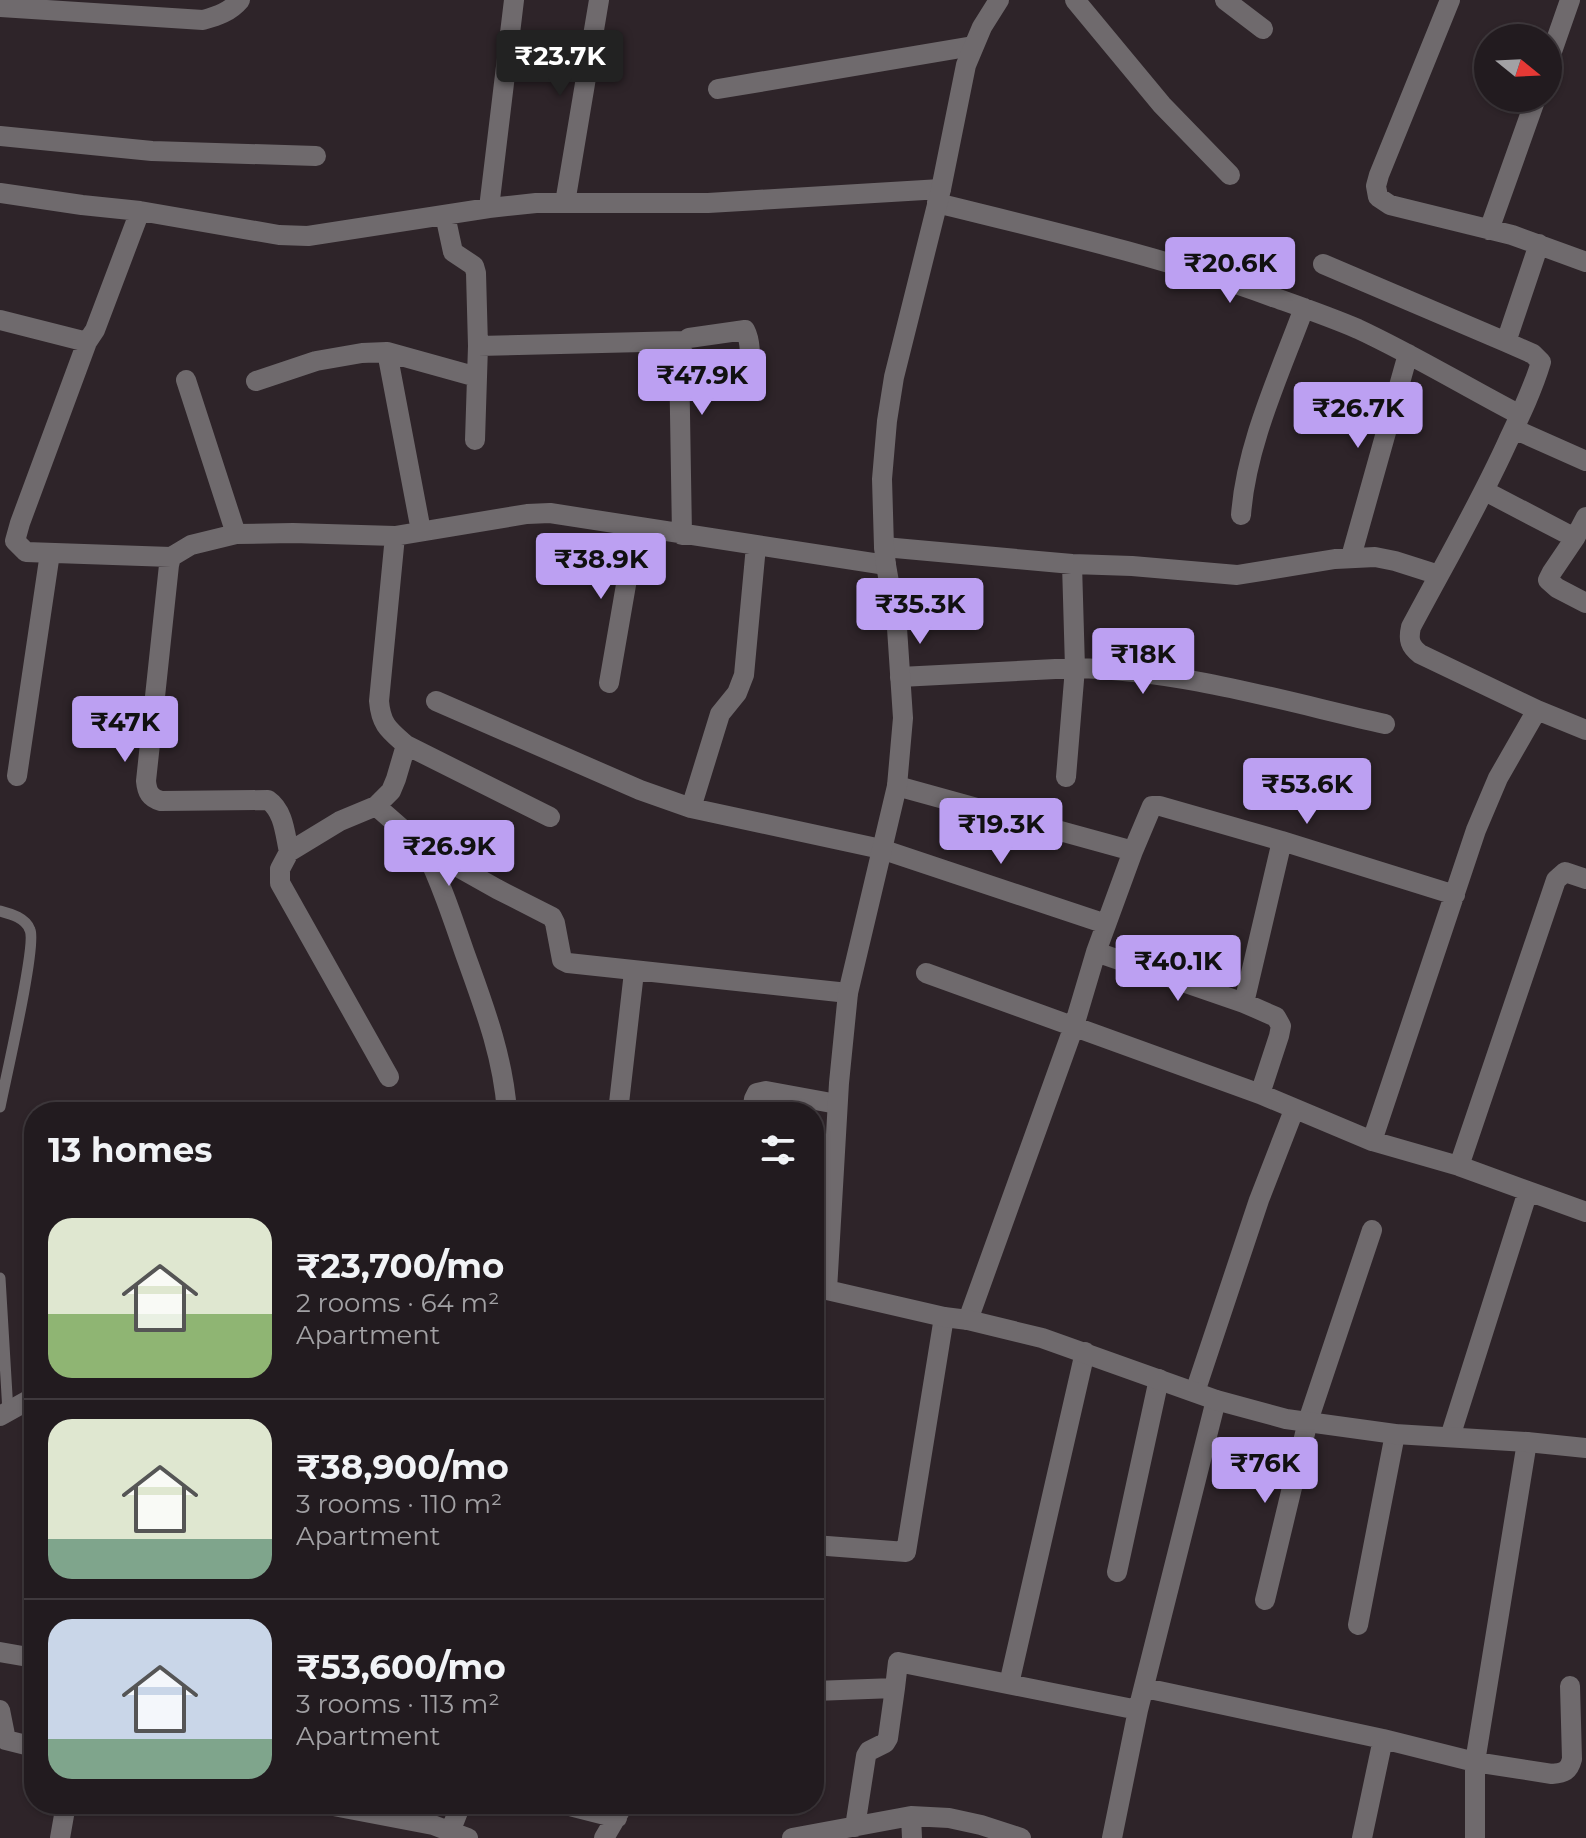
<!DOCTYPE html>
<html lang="en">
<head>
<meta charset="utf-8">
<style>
  body { margin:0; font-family:Montserrat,sans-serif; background:#2e282c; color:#f1f3f6; height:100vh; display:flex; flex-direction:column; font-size:30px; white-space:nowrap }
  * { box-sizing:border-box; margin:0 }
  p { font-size:26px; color:#a2a1a4 }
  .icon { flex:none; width:44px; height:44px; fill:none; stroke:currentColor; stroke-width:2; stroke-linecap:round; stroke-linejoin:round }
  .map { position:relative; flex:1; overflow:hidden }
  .sheet { position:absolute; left:24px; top:1102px; width:800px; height:712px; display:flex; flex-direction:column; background:#221b1f; border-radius:32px; box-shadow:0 2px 6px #0004,0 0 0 2px #3f393d }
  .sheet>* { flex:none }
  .needle { width:52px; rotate:108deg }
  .tools { position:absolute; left:1474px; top:24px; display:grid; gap:16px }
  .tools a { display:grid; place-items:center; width:88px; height:88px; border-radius:50%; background:#221b1f; box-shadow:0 2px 6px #0004,0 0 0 2px #3f393d; font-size:40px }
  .price { position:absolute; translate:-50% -68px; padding:0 18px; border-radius:8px; background:#bca0f2; color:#111; font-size:26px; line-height:52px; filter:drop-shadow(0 2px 4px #0008) }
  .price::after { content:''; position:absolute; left:50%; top:48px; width:24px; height:18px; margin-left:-12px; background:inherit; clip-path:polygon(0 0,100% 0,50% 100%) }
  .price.active { background:#222; color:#fff }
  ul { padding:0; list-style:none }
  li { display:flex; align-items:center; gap:24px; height:200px; padding:0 24px }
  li+li { border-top:2px solid #3f393d }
  li span { display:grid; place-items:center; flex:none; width:224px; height:160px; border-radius:24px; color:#555 }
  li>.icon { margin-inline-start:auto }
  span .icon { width:96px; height:96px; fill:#fffc; stroke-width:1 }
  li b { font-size:34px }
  h2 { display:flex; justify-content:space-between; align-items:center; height:96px; padding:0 24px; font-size:34px }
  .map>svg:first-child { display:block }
</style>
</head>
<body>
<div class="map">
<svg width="1586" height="1838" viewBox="0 0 1586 1838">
  <rect width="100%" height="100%" fill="#2e2429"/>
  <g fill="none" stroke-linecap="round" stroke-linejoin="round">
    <path stroke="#6f6a6d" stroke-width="11" d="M0,911c11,3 26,7 30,19 7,15 -25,151 -30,177
      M0,1278l8,134"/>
    <path stroke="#6f6a6d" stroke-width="20" d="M1075,0l87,105 68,70
      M1225,0l38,29
      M1450,0l-71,175 -3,11 2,11 12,8 122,30 74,27
      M0,7l203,13c14,-4 27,-8 37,-20
      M1548,63l22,-63
      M718,89l255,-43
      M0,136l152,15 164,5
      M0,193l82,12 58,6 139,24 29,1 181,-28 47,-5h172l233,-14
      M565,203l34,-203
      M937,203c113,28 226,54 336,94 28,10 57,20 85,32 56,26 108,58 162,86
      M489,208l25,-208
      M140,211l-45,119 -8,12 -67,181 -5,18 11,11 145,5
      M445,215l8,37 21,14 2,7 2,73 -3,94
      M1489,230l47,-132
      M1323,264l183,78 27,12 8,8c-8,27 -21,54 -33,79 -29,64 -64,124 -97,186 -3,13 -1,19 9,27l117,56 49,20
      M0,320l87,22
      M1506,342l33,-98
      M478,346l207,-5
      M387,352l34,179
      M186,380l50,154
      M256,381l60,-20 46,-8 25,-1 90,25
      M1514,429l72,32
      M1485,491l90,47
      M1241,515c5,-70 39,-142 63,-207
      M1586,517l-11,21 -23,34 -4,8 9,8 29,15
      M682,535l-3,-182 1,-8 9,-7 56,-8c8,15 4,39 4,56
      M884,547l188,17 60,2 105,9 98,-16 40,-2 20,4 44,14
      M1351,557l57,-203
      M900,677l175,-9c105,2 208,33 310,56
      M609,683l27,-156
      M436,701l204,89 51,18 190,41 225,75
      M406,745l144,72
      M17,776l33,-223
      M1066,777l9,-109 -3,-104
      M897,786l236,65
      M376,806l15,-15 5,-12 10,-34c-17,-15 -25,-20 -27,-44l16,-165
      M691,808l29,-94 17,-21 7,-18 12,-129
      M424,848c16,33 28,68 40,103 19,53 39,104 43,161
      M289,852c-4,-18 -5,-41 -21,-52l-107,1c-11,-3 -14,-9 -15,-20l23,-216 2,-8 20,-12 45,-11 57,-1 102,3 132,-22 23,-1 336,52
      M1096,952l148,51 32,14 5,9 -2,10 -19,58
      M926,973l334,121 112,47 87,25 127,46
      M1244,1003l38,-162
      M389,1077l-109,-194v-14l9,-17 51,-31 36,-15 48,42 73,41 55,28 3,6 7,37 6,3 280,30
      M618,1112l16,-140
      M752,1112l2,-13 3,-6 9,-2 71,13
      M1372,1141l104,-311 22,-52 39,-68
      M1459,1166l97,-286 9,-8 21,7
      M968,1320l106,-294 22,-74 37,-101 19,-45h8l122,35 173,54
      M1195,1392l64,-192 35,-90
      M1450,1437l78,-246
      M814,1545l92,7 38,-235
      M1117,1572l42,-193
      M1265,1600l43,-179 64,-191
      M1358,1625l37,-191
      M0,1652l34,6
      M1009,1684l76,-332
      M1145,1688l238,51 92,23 77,12c12,-1 17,-3 20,-15l-2,-73
      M814,1691l81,-3 3,-26 240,48
      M0,1710l6,30 28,7
      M323,1804l110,21 35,13
      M562,1804l55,14
      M911,1816l1,22
      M855,1827l11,-71 3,-5 16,-8 3,-5 7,-50
      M450,1832l11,-28
      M60,1838l6,-34
      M604,1838l20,-34
      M792,1838l119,-22 38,2 32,7 40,13
      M1112,1838l26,-128 78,-310
      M1362,1838l21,-99
      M1475,1838v-76l52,-320"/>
    <path stroke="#6f6a6d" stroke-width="20" d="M814,1287l130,30 24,3 74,18 174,62 70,19 109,15 132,8 59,6
      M827,1290l12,-207 9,-90 49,-207 6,-68 -6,-90 -11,-63 -2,-18 -2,-68 5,-58 7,-44 47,-188 25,-124 16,-38 17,-27
      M0,1416l34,-19"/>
  </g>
</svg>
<div class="tools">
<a><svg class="needle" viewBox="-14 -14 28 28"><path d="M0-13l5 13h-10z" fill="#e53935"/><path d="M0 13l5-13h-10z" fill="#a2a1a4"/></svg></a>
</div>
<b class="price active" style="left:560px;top:98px">₹23.7K</b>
<b class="price" style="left:1230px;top:305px">₹20.6K</b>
<b class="price" style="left:702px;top:417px">₹47.9K</b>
<b class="price" style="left:1358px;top:450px">₹26.7K</b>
<b class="price" style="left:601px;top:601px">₹38.9K</b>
<b class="price" style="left:920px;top:646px">₹35.3K</b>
<b class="price" style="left:1143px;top:696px">₹18K</b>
<b class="price" style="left:125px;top:764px">₹47K</b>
<b class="price" style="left:1307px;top:826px">₹53.6K</b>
<b class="price" style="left:1001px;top:866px">₹19.3K</b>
<b class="price" style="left:449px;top:888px">₹26.9K</b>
<b class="price" style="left:1178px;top:1003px">₹40.1K</b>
<b class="price" style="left:1265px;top:1505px">₹76K</b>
<section class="sheet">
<h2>13 homes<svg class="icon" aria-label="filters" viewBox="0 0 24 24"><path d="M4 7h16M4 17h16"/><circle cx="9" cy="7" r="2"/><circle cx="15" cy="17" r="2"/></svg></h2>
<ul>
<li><span style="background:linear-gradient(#dfe7d0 60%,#8fb573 0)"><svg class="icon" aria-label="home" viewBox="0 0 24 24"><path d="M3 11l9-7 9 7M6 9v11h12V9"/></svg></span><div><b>₹23,700/mo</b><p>2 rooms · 64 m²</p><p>Apartment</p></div></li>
<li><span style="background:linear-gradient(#dfe7d0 75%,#7fa58c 0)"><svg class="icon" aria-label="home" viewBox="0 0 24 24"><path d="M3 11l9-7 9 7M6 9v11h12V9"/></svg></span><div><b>₹38,900/mo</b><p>3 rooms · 110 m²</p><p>Apartment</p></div></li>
<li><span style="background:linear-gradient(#c9d6e8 75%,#7fa58c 0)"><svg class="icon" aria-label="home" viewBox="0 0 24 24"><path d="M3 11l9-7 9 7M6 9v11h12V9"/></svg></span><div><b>₹53,600/mo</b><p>3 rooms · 113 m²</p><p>Apartment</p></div></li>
</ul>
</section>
</div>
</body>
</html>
